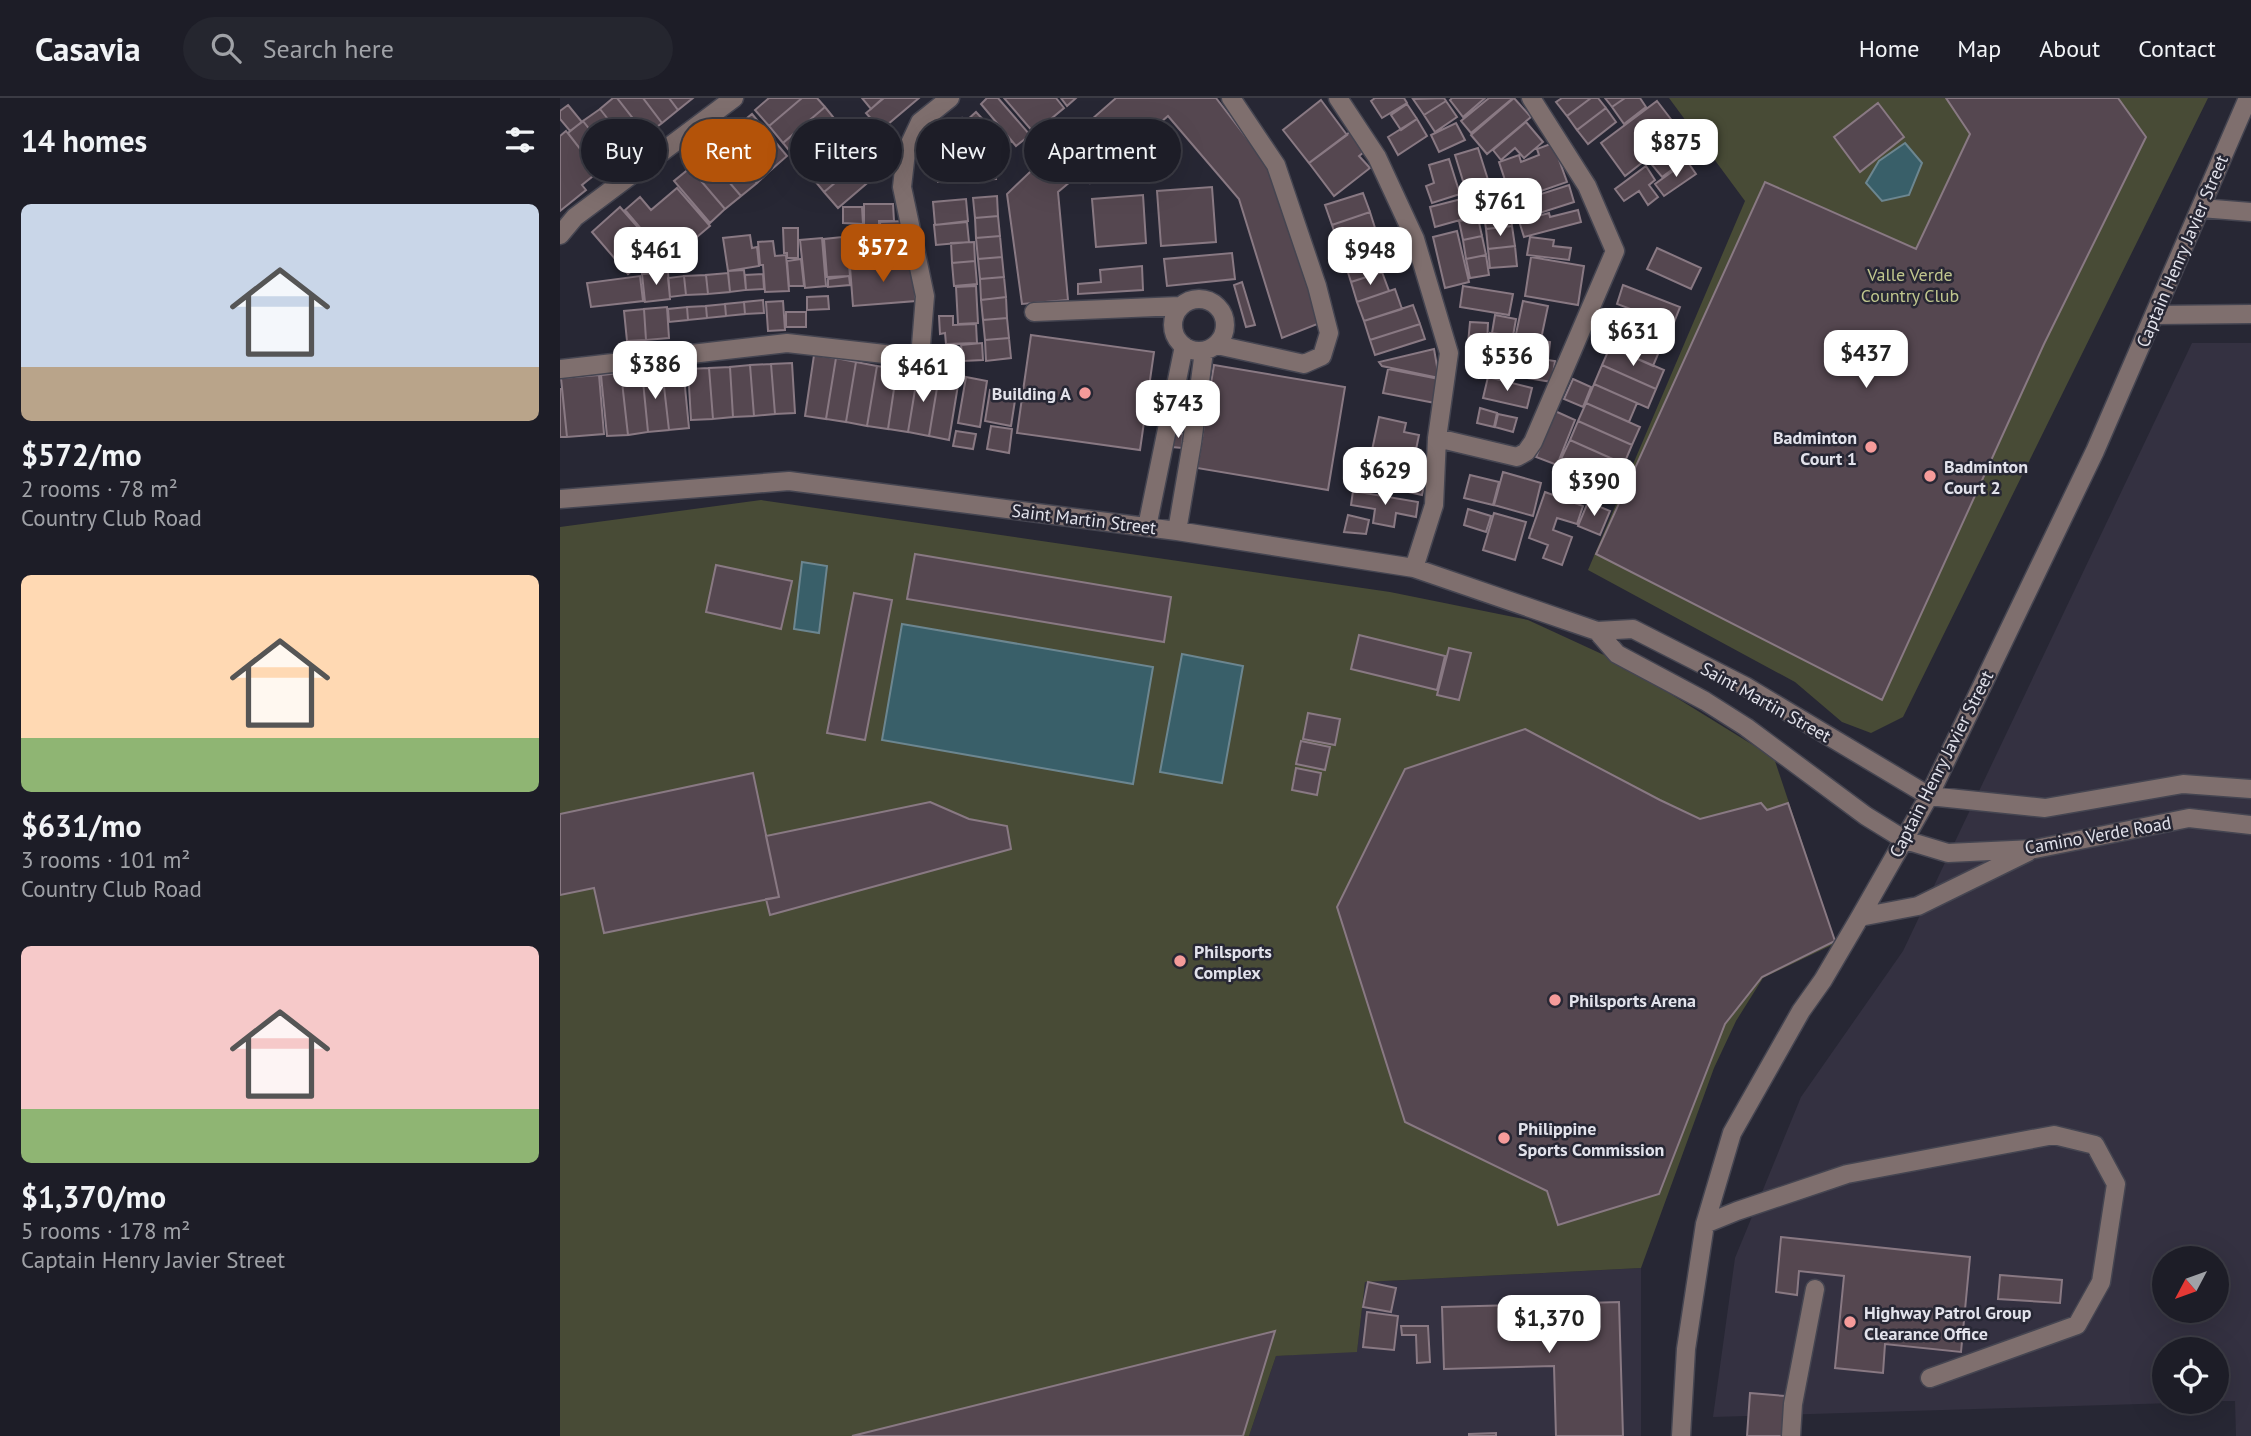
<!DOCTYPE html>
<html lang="en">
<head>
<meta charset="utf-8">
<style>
  body { margin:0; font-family:"PT Sans",sans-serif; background:#25262f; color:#f1f3f6; height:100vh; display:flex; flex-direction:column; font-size:26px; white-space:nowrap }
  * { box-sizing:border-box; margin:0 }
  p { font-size:23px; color:#a0a2a7 }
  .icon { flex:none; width:38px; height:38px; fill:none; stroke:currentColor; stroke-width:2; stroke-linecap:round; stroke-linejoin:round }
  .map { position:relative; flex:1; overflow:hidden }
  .drawer { display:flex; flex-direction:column; background:#1d1d27; width:560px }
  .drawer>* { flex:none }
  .guide { position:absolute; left:21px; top:21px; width:665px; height:63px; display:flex; gap:14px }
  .needle { width:46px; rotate:229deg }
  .fabs { position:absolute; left:1592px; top:1148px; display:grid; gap:14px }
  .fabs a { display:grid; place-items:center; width:77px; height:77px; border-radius:50%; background:#1d1d27; box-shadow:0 7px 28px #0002,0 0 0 2px #3b3b44; font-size:35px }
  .price { position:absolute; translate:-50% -60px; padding:0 16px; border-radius:14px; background:#fff; color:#222; font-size:23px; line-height:46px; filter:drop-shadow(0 2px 4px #0008) }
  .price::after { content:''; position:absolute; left:50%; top:42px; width:21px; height:16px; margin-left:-10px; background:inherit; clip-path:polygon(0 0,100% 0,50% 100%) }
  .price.current { background:#b45309; color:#fff }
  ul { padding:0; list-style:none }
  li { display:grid; align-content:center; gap:14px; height:371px; padding:0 21px }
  li span { display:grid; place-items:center; height:217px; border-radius:10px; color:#555 }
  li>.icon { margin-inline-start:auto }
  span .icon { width:126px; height:126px; fill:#fffc; stroke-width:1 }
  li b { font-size:30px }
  h2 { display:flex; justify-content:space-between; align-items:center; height:84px; padding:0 21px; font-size:30px }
  .tag { padding:0 24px; border-radius:32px; background:#1d1d27; box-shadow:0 7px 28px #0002,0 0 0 2px #3b3b44; font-size:24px; line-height:63px }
  .tag.current { background:#b45309; color:#fff }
  header { display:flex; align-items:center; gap:42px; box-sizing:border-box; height:98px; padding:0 35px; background:#1d1d27; border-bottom:2px solid #3b3b44 }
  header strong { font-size:33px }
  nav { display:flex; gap:38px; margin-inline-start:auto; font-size:24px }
  .search { width:490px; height:63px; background:#25262f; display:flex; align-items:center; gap:18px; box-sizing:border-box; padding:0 24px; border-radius:38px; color:#a0a2a7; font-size:26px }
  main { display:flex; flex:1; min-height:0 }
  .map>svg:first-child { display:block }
</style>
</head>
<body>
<header>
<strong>Casavia</strong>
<div class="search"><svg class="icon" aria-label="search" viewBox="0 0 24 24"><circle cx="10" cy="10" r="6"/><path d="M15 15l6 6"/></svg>Search here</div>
<nav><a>Home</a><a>Map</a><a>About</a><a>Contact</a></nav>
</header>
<main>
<section class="drawer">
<h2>14 homes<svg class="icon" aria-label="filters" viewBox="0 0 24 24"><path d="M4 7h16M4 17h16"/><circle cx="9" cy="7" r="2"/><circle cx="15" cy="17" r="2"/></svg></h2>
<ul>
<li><span style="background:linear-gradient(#c9d6e8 75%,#b9a48a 0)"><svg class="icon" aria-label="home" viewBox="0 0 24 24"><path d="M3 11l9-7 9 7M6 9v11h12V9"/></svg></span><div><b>$572/mo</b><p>2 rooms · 78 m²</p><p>Country Club Road</p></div></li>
<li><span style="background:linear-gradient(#ffd9b3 75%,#8fb573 0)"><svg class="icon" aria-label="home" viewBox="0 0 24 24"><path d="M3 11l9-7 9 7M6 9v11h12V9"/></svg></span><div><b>$631/mo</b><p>3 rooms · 101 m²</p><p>Country Club Road</p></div></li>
<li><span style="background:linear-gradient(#f6c9c9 75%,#8fb573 0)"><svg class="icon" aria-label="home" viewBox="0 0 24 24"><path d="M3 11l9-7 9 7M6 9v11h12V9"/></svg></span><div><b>$1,370/mo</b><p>5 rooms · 178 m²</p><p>Captain Henry Javier Street</p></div></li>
</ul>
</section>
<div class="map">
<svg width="1691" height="1338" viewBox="0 0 1691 1338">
  <rect width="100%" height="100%" fill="#272734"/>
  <path fill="#343141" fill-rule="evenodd" d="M1632,245h59v1093h-15l-1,-35h-18v-52h-52v53h42l-494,15 22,-159 66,-161 102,-146zM1605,1160h52v53h-52z
    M1081,1170v168h-392l27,-80 81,-5 8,-69z"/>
  <path fill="#484b36" d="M1109,0h539l-305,619 -32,16 -29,-11 -47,-40 -207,-112 157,-369z
    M201,402l629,92 138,28 89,41 157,97 62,185 -73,35 -27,43 -22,47 -73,200 -276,14 -8,70 -81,4 -27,80h-689v-909z"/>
  <path fill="#395f69" stroke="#6c8690" stroke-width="2" d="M1345,45l17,20 -13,32 -27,6 -16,-18 13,-22z
    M242,464l25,4 -8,67 -25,-4z
    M342,526l251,43 -20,117 -251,-44z
    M622,556l61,12 -21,117 -62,-11z"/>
  <path fill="#554750" stroke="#897983" stroke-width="2" d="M53,0h4l29,37 -16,12 -30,-38z
    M57,0h26l19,25 -16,12z
    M83,0h26l9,12 -16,13z
    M109,0h24l-15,12z
    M209,0h33l-33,28 -14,-16z
    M242,0h15l8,9 -42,36 -14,-17z
    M302,0h21l-12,11z
    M324,0h35l-38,32 -15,-17z
    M427,0h11l32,37 -14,11 -35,-42z
    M444,0h52l8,10 -30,25z
    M501,0h15l-9,8z
    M556,0h100l56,73 53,150 -43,17 -43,-139 -71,-83 -78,67 -31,-35z
    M815,0h29l3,5 -25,15 -11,-17z
    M884,0l2,3 -22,14 -11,-16z
    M892,0h33l-22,19 -13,-17z
    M929,0h24l-42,35 -10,-12z
    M954,0l17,19 -44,37 -16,-19z
    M1002,0h29l-24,18 -11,-14z
    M1031,0h7l8,10 -29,22 -10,-14z
    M1045,0h20l-13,9z
    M1065,0h15l6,9 -22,17 -12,-17z
    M1386,0h172l28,39 -102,207 -162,356 -286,-146 169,-372 151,67 54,-115z
    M761,2l26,35 -38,28 -26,-33z
    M886,3l11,16 -22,15 -11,-17z
    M1097,3l23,30 -7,6 3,3 -12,9 -3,-5 -15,11 2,3 -23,18 -24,-33z
    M1318,5l26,34 -44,35 -26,-35z
    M847,6l10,15 -16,11 -10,-15z
    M8,7l14,17 -12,9 -10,-12v-8z
    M265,9l13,16 -42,36 -13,-16z
    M1046,10l10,14 -28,22 -11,-14z
    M40,11l30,38 -16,13 -31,-39z
    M416,14l13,14 4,-4 18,20 -12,10 -33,-31z
    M192,16l35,42 -15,13 -36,-42z
    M402,20l15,17 -15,13 -14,-17z
    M857,21l10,17 -29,19 -10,-18z
    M23,23l31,39 -16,12 -30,-39z
    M966,24l17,20 -19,16 -9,-10 -14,12 -8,-10z
    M278,25l15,16 -43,36 -14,-16z
    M896,25l9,17 -26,12 -8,-17z
    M176,29l36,42 -15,14 -36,-42z
    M6,33l32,41 -16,13 4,5 -26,21v-75z
    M790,34l14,20 -5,4 11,12 -36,28 -25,-33z
    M1121,39l12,17 -31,23 -14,-17 3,-2 -3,-3 10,-7 3,5 8,-6 2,2z
    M293,41l14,17 -43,36 -14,-17z
    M161,43l36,42 -16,13 -36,-42z
    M993,45l14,39 -55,19 -13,-39 20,-7 2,7 18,-7 -2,-6z
    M434,50l2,31 -58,3 -1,-31z
    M918,50l12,38 -23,8 -12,-39z
    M493,52l23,27 -18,15 10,108 -46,4 -15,-110z
    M145,56l36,42 -16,13 -35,-41z
    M307,58l13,16 -42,36 -14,-16z
    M889,61l11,35 -28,9 -6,-17 8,-3 -5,-18z
    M1127,63l9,13 -32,22 -9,-12z
    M1086,68l9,14 -6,5 9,12 -10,8 -9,-14 -15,10 -9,-12z
    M130,70l35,41 -15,14 -36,-42z
    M943,87l4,16 -26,8 -5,-16z
    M1009,87l5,17 -56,18 -5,-17z
    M652,89l4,55 -55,4 -4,-55z
    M117,90l33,38 -45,38 -9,-10 4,-3 -35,-41 15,-13 11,13z
    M803,95l7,19 -38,13 -7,-20z
    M583,97l3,48 -50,4 -4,-48z
    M437,98l1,20 -23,2 -2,-20z
    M913,98l5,19 -43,12 -5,-20z
    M406,101l2,22 -33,4 -2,-23z
    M304,106h29l1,17h-15v11h-19v-8h4z
    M60,109l37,42 -29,25 -36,-42z
    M283,109h19l1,17 -20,-1z
    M950,109l2,19 -26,3 -3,-19z
    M1018,112l3,12 -57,15 -5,-16 30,-8 1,4z
    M810,114l6,19 -38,12 -6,-18z
    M438,118l2,20 -24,2 -1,-20z
    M918,120l4,18 -19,4 -4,-19z
    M344,123l2,36 -48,4 -1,-8 -13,2 -1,-18 38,-3 -1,-12z
    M407,124l2,20 -33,3 -2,-20z
    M952,128l3,20 -27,3 -2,-20z
    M223,130h15v30h-11v-5h-3z
    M816,133l7,19 -38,13 -7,-20z
    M897,133l12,51 -24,6 -12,-51z
    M190,137l2,13 5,-1 2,19 -31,5 -5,-33z
    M440,138l2,21 -24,2 -2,-21z
    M922,138l4,19 -20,4 -3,-19z
    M282,139l2,18 4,-1 2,22 -23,1 -3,-38z
    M970,139l24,3 -1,6 18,2 -2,12 -42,-5z
    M262,140l4,48 -21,2 -5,-48z
    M213,143l2,15 11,-1 3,36 -24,1 -2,-27h-3l-2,-23z
    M414,144l1,19 -23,2 -1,-20z
    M837,148l6,19 -52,17 -6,-19z
    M955,148l2,20 -27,2 -2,-19z
    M1097,150l44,20 -10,21 -44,-20z
    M672,155l3,26 -68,7 -3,-27z
    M926,157l3,20 -19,3 -4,-19z
    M442,159l2,20 -24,2 -2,-20z
    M971,159l53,9 -6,39 -53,-9z
    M241,161l3,27h-15l-2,-25z
    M415,163l2,23 -23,2 -2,-23z
    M352,164l4,39 -63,5 -3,-39z
    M582,168l1,24 -65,4v-10l23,-2 -1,-12z
    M184,172l2,20 -16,2 -2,-21z
    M108,174l2,27 -25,3 -3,-28z
    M822,174l7,19 -32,11 -6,-20z
    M168,175l2,19 -22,2 -2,-19z
    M203,176l1,15 -18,1 -1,-15z
    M146,177l2,19 -22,1 -2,-19z
    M80,178l3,25 -52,6 -4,-24z
    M124,178l2,19 -16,2 -2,-19z
    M289,178l1,9 -22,2v-8z
    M444,179l2,20 -25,3 -1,-21z
    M682,184l13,43 -9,2 -12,-42z
    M1063,187l57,22 -7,18 -56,-21z
    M416,188l2,37 -20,1 -2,-37z
    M903,188l50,8 -4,21 -49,-8z
    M835,191l7,20 -38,12 -7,-19z
    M268,198l1,13 -22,1v-13z
    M446,199l1,21 -24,2 -2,-20z
    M203,202l1,13 -19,1 -1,-12z
    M223,203l2,29 -17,1 -2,-29z
    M963,203l25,5 -7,33 -25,-5z
    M184,204l1,12 -19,2 -1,-12z
    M165,206l1,12 -19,2 -1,-12z
    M853,207l7,19 -50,16 -6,-19z
    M146,208l1,12 -19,2 -1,-13z
    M107,209l2,31 -23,2 -2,-31z
    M127,209l1,13 -19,2 -1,-13z
    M84,211l2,31 -19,1 -3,-30z
    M226,214h20v15h-20z
    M935,217l21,4 -3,17 -21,-3z
    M379,218h14v9l23,-1 1,19 -31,1 -1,-11 -5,1z
    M447,220l2,20 -24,2 -2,-20z
    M1087,220l25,10 -7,19 -26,-11z
    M910,224l18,1 -1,23 -19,-2z
    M1042,224l13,6 -7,17 -14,-6z
    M860,226l5,15 -50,16 -5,-15z
    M1058,230l43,19 -8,19 -43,-19z
    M930,235l23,4 -3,17 -23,-4z
    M471,237l123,17 -14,98 -123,-17z
    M955,238l35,6 -2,18 -36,-5z
    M449,240l2,20 -25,3 -1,-21z
    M422,245l1,17 -20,1 -2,-16z
    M1050,249l54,23 -8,19 -54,-24z
    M874,251l5,29 -57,-12 -3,-4z
    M925,253l70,10 -3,21 -70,-11z
    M254,257l22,3 -10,61 -21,-3z
    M276,260l20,4 -10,60 -20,-3z
    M296,264l21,4 -10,60 -21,-4z
    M232,265l3,50 -20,1 -4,-50z
    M211,266l4,50 -21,2 -4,-51z
    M190,267l4,51 -21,1 -3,-50z
    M654,267l131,22 -17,103 -131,-22z
    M1042,267l54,24 -8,19 -54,-24z
    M317,268l20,3 -9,60 -21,-3z
    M123,269l6,61 -20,2 -7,-61z
    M170,269l3,50 -20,2 -4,-51z
    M149,270l4,51 -22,1 -3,-51z
    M102,271l7,61 -21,2 -6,-61z
    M337,271l21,3 -10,60 -20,-3z
    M828,271l51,10 -4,24 -52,-10z
    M82,273l6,61 -20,3 -7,-62z
    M358,274l21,4 -10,60 -21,-4z
    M61,275l7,62 -21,1 -6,-61z
    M39,277l5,59 -37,3 -6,-59z
    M379,278l20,3 -10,61 -20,-4z
    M406,279l21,4 -7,46 -22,-4z
    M928,279l44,11 -5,20 -44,-10z
    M1013,281l18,8 -8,20 -19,-8z
    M1034,286l43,19 -8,19 -43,-19z
    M0,291h2l5,48h-7z
    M430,292l26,4 -5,32 -26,-5z
    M1026,305l54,24 -8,18 -54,-24z
    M920,310l17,5 -3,14 -17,-4z
    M995,313l20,9 -18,45 -21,-8z
    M938,316l19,4 -4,14 -18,-5z
    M819,319l27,6 -2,9 15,3 -6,29 -42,-9z
    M1018,323l54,24 -8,19 -54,-24z
    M431,328l21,3 -3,24 -22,-4z
    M396,333l20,3 -3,15 -20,-3z
    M613,335l10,1 -1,14 -10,-1z
    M1010,342l54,24 -8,18 -55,-23z
    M804,359l63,14 -5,24 -63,-14z
    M1001,361l55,23 -8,19 -54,-24z
    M943,374l38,11 -8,33 -39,-11z
    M910,377l29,7 -6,23 -29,-7z
    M793,393l65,11 -2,15 -20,-4 -2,14 -21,-4 2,-14 -24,-4z
    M985,394l38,14 -6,18 -20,-6 -4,12 19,7 -10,28 -19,-7 5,-13 -19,-7z
    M1028,404l22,9 -10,24 -22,-9z
    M908,411l23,7 -5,16 -22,-7z
    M934,415l32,9 -11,38 -32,-10z
    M788,417l21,5 -3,14 -22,-2z
    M355,456l256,43 -7,45 -257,-43z
    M156,467l76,16 -11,48 -75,-17z
    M294,495l38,7 -27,140 -38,-7z
    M799,537l86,21 -8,34 -86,-21z
    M889,550l22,5 -12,47 -22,-5z
    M748,615l32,6 -5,26 -32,-6z
    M965,631l135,71 40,19 61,-16 6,7 21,-7 47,138 -73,36 -37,47 -66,170 -101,31 -11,-34 -142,-69 -68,-215 68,-138z
    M741,643l29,6 -5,23 -29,-6z
    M736,670l25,5 -4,22 -25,-5z
    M193,675l26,124 -175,36 -10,-45 -34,7v-81z
    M370,704l39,17 38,7 4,23 -241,66 -4,-16 13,-2 -13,-61z
    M1221,1139l189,20 -9,95 -76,-8 -2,29 -48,-5 9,-92 -45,-5 -2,24 -21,-3z
    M1440,1177l62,5 -2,23 -62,-4z
    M808,1184l28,6 -5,24 -28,-5z
    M1059,1204l4,134h-67l-2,-70 -110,3 -2,-62z
    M807,1214l31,4 -4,34 -31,-3z
    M841,1228h27l2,36 -13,1 -1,-28h-14z
    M715,1233l-32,105h-391z
    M1190,1295l35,3 -3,40h-35z
    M936,1335v3h-27v-2z"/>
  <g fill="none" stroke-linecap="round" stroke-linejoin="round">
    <defs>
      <path id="minor" d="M778,0l39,59 38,82 34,114 -12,85 -3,67 -20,63
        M1641,110l50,4
        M0,137l15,-18 159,-119
        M613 227a26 26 0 1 1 52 0a26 26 0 1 1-52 0Z
        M474,214l146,-6
        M1595,217l96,-1
        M657,247l87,19 18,-8 7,-23 -12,-47 -41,-121 -45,-67
        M0,271l227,-26 133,15 5,-62 -23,-109 4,-35 14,-30 30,-24
        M877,340l80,19 9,-5 7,-10 82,-191 -28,-65 -56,-88
        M0,401l229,-18 388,50 237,37 183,63 36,-2 112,57 184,110 116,12 138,-24 68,5
        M587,429l37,-181
        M617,433l15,-88 12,-92
        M1037,533l20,23 88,47 41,26 120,89 39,24 43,13 87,-4 154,-31 62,7
        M1300,819l58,-11 110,-54
        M1145,1126l32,-13 110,-37 207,-39 41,10 21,39 -15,98 -24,43 -147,53
        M1121,1338l5,-87 19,-125 27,-91 69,-122 22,-31 37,-63 69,-121 166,-345 153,-353
        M1231,1338l2,-32 22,-115"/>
    </defs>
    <use href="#minor" stroke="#454551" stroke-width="21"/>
    <use href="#minor" stroke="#7f6f6e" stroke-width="18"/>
  </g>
  <g fill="#f59b9a" stroke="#272734" stroke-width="2.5">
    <circle cx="525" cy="295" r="7"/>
    <circle cx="1311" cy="349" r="7"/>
    <circle cx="1370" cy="378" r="7"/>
    <circle cx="620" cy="863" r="7"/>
    <circle cx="995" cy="902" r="7"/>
    <circle cx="944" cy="1040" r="7"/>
    <circle cx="1290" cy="1224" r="7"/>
  </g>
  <g text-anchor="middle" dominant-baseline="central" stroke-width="5" stroke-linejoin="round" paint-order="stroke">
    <g font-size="18" fill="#e2e2eb" stroke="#272734">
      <text transform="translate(1622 153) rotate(-67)">Captain Henry Javier Street</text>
      <text transform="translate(524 421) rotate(7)">Saint Martin Street</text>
      <text transform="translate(1206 604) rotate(29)">Saint Martin Street</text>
      <text transform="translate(1381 666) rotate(-63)">Captain Henry Javier Street</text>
      <text transform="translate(1538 737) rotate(-10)">Camino Verde Road</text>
    </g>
    <g font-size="18" fill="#c0c78e" stroke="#272734">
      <text x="1350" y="176">Valle Verde<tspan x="1350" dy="21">Country Club</tspan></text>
    </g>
    <g font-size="18" font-weight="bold" fill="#e2e2eb" stroke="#272734" text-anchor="start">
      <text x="511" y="295" text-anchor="end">Building A</text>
      <text x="1297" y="339" text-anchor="end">Badminton<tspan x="1297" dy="21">Court 1</tspan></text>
      <text x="1384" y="368">Badminton<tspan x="1384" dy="21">Court 2</tspan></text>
      <text x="634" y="853">Philsports<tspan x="634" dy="21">Complex</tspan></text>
      <text x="1009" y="902">Philsports Arena</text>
      <text x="958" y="1030">Philippine<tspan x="958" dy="21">Sports Commission</tspan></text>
      <text x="1304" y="1214">Highway Patrol Group<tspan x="1304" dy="21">Clearance Office</tspan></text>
    </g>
  </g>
</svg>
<div class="fabs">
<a><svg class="needle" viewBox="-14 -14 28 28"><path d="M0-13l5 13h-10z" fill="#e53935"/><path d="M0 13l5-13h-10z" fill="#a0a2a7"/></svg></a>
<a><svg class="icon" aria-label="locate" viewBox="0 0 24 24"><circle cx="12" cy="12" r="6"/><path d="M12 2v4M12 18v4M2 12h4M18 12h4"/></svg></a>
</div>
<b class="price" style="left:1116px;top:81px">$875</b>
<b class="price" style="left:940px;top:140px">$761</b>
<b class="price current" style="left:323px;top:186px">$572</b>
<b class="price" style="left:96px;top:189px">$461</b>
<b class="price" style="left:810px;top:189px">$948</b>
<b class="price" style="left:1073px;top:270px">$631</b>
<b class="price" style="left:1306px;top:292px">$437</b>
<b class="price" style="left:947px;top:295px">$536</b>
<b class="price" style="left:95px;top:303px">$386</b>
<b class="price" style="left:363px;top:306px">$461</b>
<b class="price" style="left:618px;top:342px">$743</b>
<b class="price" style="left:825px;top:409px">$629</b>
<b class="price" style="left:1034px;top:420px">$390</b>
<b class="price" style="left:989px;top:1257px">$1,370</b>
<div class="guide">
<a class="tag">Buy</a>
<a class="tag current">Rent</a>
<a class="tag">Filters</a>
<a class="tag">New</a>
<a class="tag">Apartment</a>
</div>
</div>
</main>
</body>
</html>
